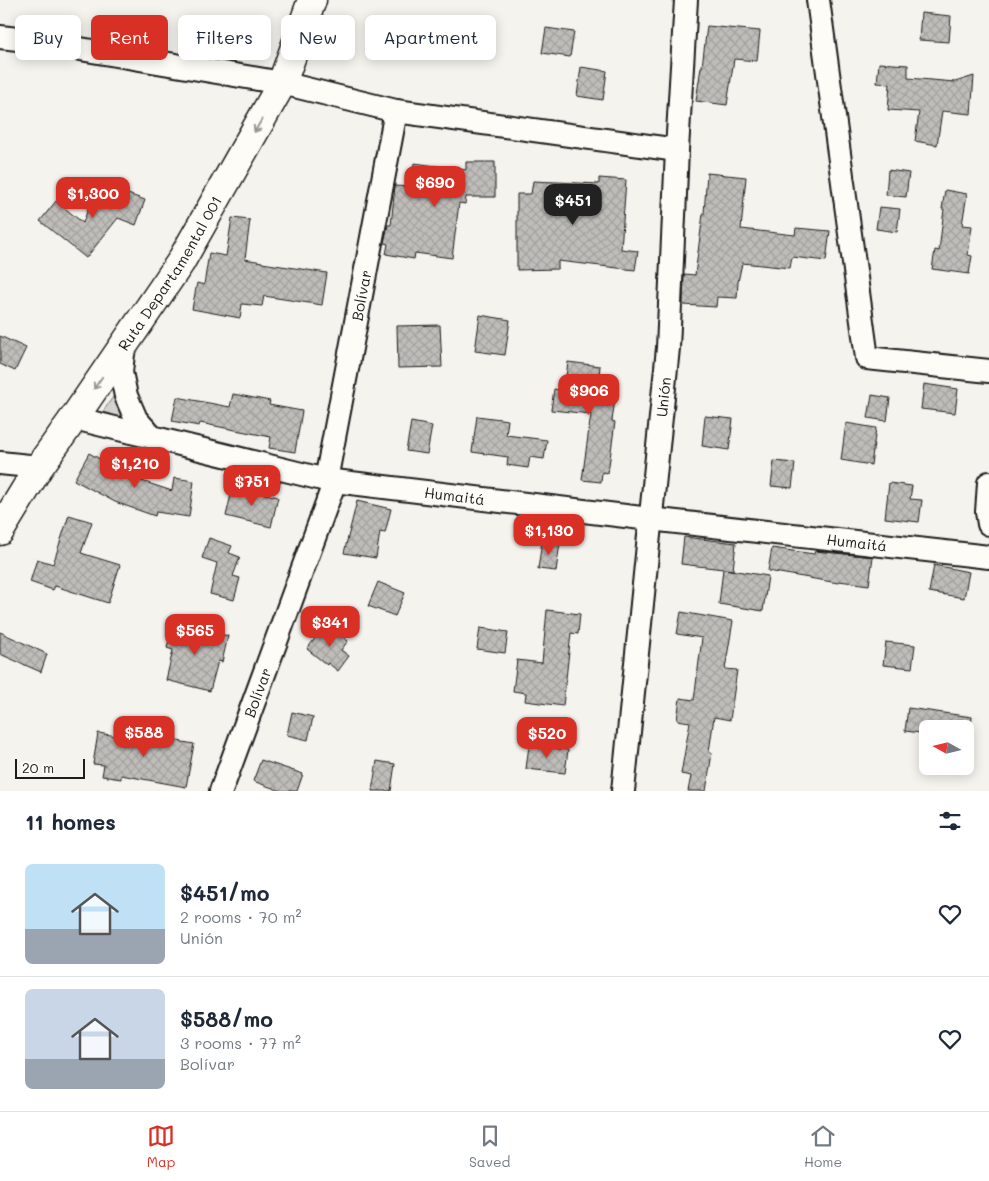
<!DOCTYPE html>
<html lang="en">
<head>
<meta charset="utf-8">
<style>
  body { margin:0; font-family:Mali,sans-serif; background:#f2f2f3; color:#1f2937; height:100vh; display:flex; flex-direction:column; font-size:19px; white-space:nowrap }
  * { box-sizing:border-box; margin:0 }
  p { font-size:16px; color:#747a83 }
  .icon { flex:none; width:28px; height:28px; fill:none; stroke:currentColor; stroke-width:2; stroke-linecap:round; stroke-linejoin:round }
  .map { position:relative; height:791px; overflow:hidden }
  .sheet { display:flex; flex-direction:column; background:#fff; flex:1 }
  .sheet>* { flex:none }
  .banner { position:absolute; left:15px; top:15px; width:500px; height:45px; display:flex; gap:10px }
  .needle { width:32px; rotate:278deg }
  .buttons { position:absolute; left:919px; top:720px; display:grid; gap:10px }
  .buttons a { display:grid; place-items:center; width:55px; height:55px; border-radius:8px; background:#fff; box-shadow:0 2px 12px #0003; font-size:25px }
  .scale { position:absolute; left:15px; bottom:12px; width:70px; box-sizing:border-box; padding-left:5px; border:2px solid #1c1c1c; border-top:0; font-size:14px; line-height:18px; white-space:nowrap; color:#1c1c1c; -webkit-text-stroke:4px #fdfcf7; paint-order:stroke }
  .price { position:absolute; translate:-50% -42px; padding:0 11px; border-radius:10px; background:#d93025; color:#fff; font-size:16px; line-height:32px; filter:drop-shadow(0 1px 2px #0008) }
  .price::after { content:''; position:absolute; left:50%; top:30px; width:15px; height:11px; margin-left:-8px; background:inherit; clip-path:polygon(0 0,100% 0,50% 100%) }
  .price.selected { background:#222; color:#fff }
  ul { padding:0; list-style:none }
  li { display:flex; align-items:center; gap:15px; height:125px; padding:0 25px }
  li+li { border-top:1px solid #e0e1e3 }
  li span { display:grid; place-items:center; flex:none; width:140px; height:100px; border-radius:8px; color:#555 }
  li>.icon { margin-inline-start:auto }
  span .icon { width:60px; height:60px; fill:#fffc; stroke-width:1 }
  li b { font-size:21px }
  h2 { display:flex; justify-content:space-between; align-items:center; height:60px; padding:0 25px; font-size:21px }
  .chip { padding:0 18px; border-radius:8px; background:#fff; box-shadow:0 2px 12px #0003; font-size:18px; line-height:45px }
  .chip.selected { background:#d93025; color:#fff }
  .menu { display:flex; justify-content:space-around; align-items:center; height:70px; border-top:1px solid #e0e1e3; background:#fff; font-size:14px; color:#747a83 }
  .menu a { display:grid; justify-items:center; gap:2px }
  .menu .selected { color:#d93025 }
  .map>svg:first-child { display:block }
</style>
</head>
<body>
<div class="map">
<svg width="989" height="791" viewBox="0 0 989 791">
  <defs>
    <pattern id="grass-tufts" width="24" height="20" patternUnits="userSpaceOnUse" patternTransform="scale(1.25)"><rect width="24" height="20" fill="#d4d3cf"/><path d="M3 7l-1-3M5 7V3M7 7l1-3M15 17l-1-3M17 17v-4M19 17l1-3" fill="none" stroke="#b5b5b1"/></pattern>
    <pattern id="building-cross-hatch" width="8" height="8" patternUnits="userSpaceOnUse" patternTransform="scale(1.25)"><rect width="8" height="8" fill="#bebdba"/><path d="M0 0l8 8M0 8l8-8" fill="none" stroke="#a3a29f"/></pattern>
  </defs>
  <rect width="100%" height="100%" fill="#f4f3ee"/>
  <filter id="ink" filterUnits="userSpaceOnUse"><feTurbulence type="fractalNoise" baseFrequency=".02" numOctaves="2"/><feDisplacementMap in="SourceGraphic" scale="10" xChannelSelector="R" yChannelSelector="G"/><feConvolveMatrix kernelMatrix="1 2 1 2 8 2 1 2 1" color-interpolation-filters="sRGB"/></filter>
  <g filter="url(#ink)">
    <path fill="url(#grass-tufts)" stroke="#787876" d="M115,394l13,26 -26,-6v-1z"/>
    <path fill="url(#building-cross-hatch)" stroke="#1c1c1c" d="M921,13l30,3 -2,26 -30,-2z
      M707,26l53,5 -3,30 -23,-2 -7,46 -31,-4 5,-34h1z
      M546,28l28,4 -4,25 -28,-4z
      M879,63l29,2v13l47,4 19,-6 -3,38 -29,-3 -5,34 -22,-4 4,-29 -31,-2 2,-26 -13,-1z
      M581,67l26,4 -4,29 -26,-4z
      M466,162h29v35h-29l-1,7 -6,-1 -7,55 -37,-5 -1,6 -28,-5 2,-10 -4,-1 4,-18h3l4,-39 16,1 3,-24 52,7z
      M888,170l21,3 -3,24 -20,-2z
      M707,173l39,4 -5,52 54,6 1,-7 34,3 -4,30 -34,-4 -2,11 -48,-5 -4,19 -1,16 -20,-1 -1,10 -33,-2 1,-31 11,1 8,-61h1z
      M599,178l27,2 -5,69 17,2 -3,19 -77,-9v8l-41,1v-76h14l2,-13 66,3z
      M105,186l40,14 -9,25 -18,-7 -32,40 -46,-37 16,-20 27,22 10,-28 8,3z
      M945,190l22,4 -5,31 10,1 -4,29 4,1 -3,18 -37,-5 3,-19 4,1 5,-42h-2z
      M879,207l21,2 -3,23 -21,-3z
      M232,218l18,2 -5,39 17,3v1l65,10 -5,32 -58,-9 -2,10 -20,-2 -2,14 -48,-9 5,-26 7,2 5,-32 17,3z
      M480,315l30,5 -5,35 -30,-4z
      M440,325l2,42 -44,1 -1,-42z
      M0,336l26,12 -11,23 -15,-7z
      M568,362l32,4 -3,30 18,3 -3,22 3,1 -7,51 -6,-1 -1,10 -19,-2 9,-66 -40,-4 3,-21 10,2z
      M924,384l34,5 -3,24 -34,-4z
      M233,394l37,7 -1,4 33,6 -7,41 -26,-4 2,-11 -71,-14 -1,3 -27,-5 5,-24 53,10z
      M872,395l18,3 -3,23 -19,-3z
      M477,416l31,4 -2,15 41,5 -3,19 -14,-2 -2,11 -21,-3 1,-8 -36,-5z
      M705,416l28,3 -4,31 -27,-4z
      M411,422l21,4 -5,28 -21,-3z
      M846,423l30,5 -5,37 -30,-5z
      M89,453l47,26 36,12 2,-13 20,3 -5,36 -33,-5 -1,4 -40,-14 -41,-22z
      M774,461l21,2 -3,25 -21,-2z
      M889,483l23,3 -2,13 12,1 -3,22 -34,-4z
      M233,486l45,11 -7,30 -45,-11z
      M357,501l34,8 -6,24 -5,-1 -4,26 -32,-5z
      M69,515l23,7 -11,31 39,12 -12,38 -53,-17 -2,4 -23,-8 7,-23 16,5z
      M684,537l52,6 -3,27 -9,-1 44,7 -5,35 -44,-7 4,-35 -42,-5z
      M209,538l23,8 -3,7 11,4 -7,19 7,2 -6,22 -24,-6 7,-31 -15,-5z
      M542,541l18,2 -4,28 -18,-2z
      M772,548l42,6 1,-3 58,6 -4,28 -30,-4 -1,2 -70,-12z
      M934,565l35,7 -5,26 -35,-6z
      M378,582l27,11 -10,23 -27,-10z
      M547,610l33,4 -2,20 -7,-1 -8,73 -38,-5 1,-8 -13,-2 4,-31 25,3z
      M681,612l52,9 -8,48 12,1 -7,50 -16,-3 -5,35 3,1 -6,38h-18l3,-15 -10,-2 9,-52 -13,-2 3,-22 14,2 8,-62 -25,-4z
      M173,622l55,14 -6,26 -4,-1 -8,30 -44,-11 7,-30 -6,-2z
      M326,624l22,17 -7,9 8,6 -11,15 -10,-8 -1,2 -20,-16z
      M480,628l28,4 -3,21 -28,-4z
      M0,632l47,22 -6,18 -41,-18z
      M886,642l29,3 -3,23 -29,-3z
      M908,708l64,9 -1,12h-43v5l-23,-3z
      M292,712l21,5 -5,23 -21,-5z
      M117,730l77,14 -8,43 -65,-12v4l-19,-3 2,-11 -11,-1 5,-31 19,3z
      M529,745l39,5 -3,23 -39,-4z
      M261,760l42,14 -6,17h-16l-28,-10z
      M377,761l18,3 -4,27h-19z"/>
    <g fill="none" stroke-linecap="round" stroke-linejoin="round">
      <defs>
        <g id="street">
          <path d="M818,0l49,358 122,13"/>
          <path d="M0,37l27,3 255,43 114,28 281,39"/>
          <path d="M124,345l-3,27 5,24 10,23 17,19"/>
          <path id="s1" d="M74,418l252,62 324,39 339,38"/>
          <path d="M0,463l39,4"/>
          <path id="s2" d="M326,480l70,-369"/>
          <path d="M989,483l-2,29 2,12"/>
          <path id="s3" d="M221,791l114,-310"/>
          <path id="s4" d="M623,791l45,-443 9,-198 9,-150"/>
        </g>
        <g id="secondary">
          <path id="s5" d="M0,531l39,-64 35,-49 106,-155 102,-180 30,-83"/>
        </g>
      </defs>
      <use href="#street" stroke="#1c1c1c" stroke-width="26"/>
      <use href="#secondary" stroke="#1c1c1c" stroke-width="31"/>
      <use href="#street" stroke="#fdfcf7" stroke-width="22"/>
      <use href="#secondary" stroke="#fdfcf7" stroke-width="28"/>
    </g>
    <defs><path id="oneway-shaft" d="M-6 0H5M1.5-3L5.5 0L1.5 3" fill="none" stroke-width="1.6" stroke-linecap="round" stroke-linejoin="round" transform="scale(1.25)"/></defs>
    <g stroke="#989794">
      <use href="#oneway-shaft" transform="translate(258 126) rotate(120)"/>
      <use href="#oneway-shaft" transform="translate(98 383) rotate(124)"/>
    </g>
  </g>
  <g text-anchor="middle" dominant-baseline="central" stroke-width="4.5" stroke-linejoin="round" paint-order="stroke">
    <g font-size="15" fill="#1c1c1c" stroke="#fdfcf7">
      <text stroke="none"><textPath href="#s5" startOffset="309">Ruta Departamental 001</textPath></text>
      <text stroke="none"><textPath href="#s2" startOffset="188">Bolívar</textPath></text>
      <text stroke="none"><textPath href="#s4" startOffset="396">Unión</textPath></text>
      <text stroke="none"><textPath href="#s1" startOffset="389">Humaitá</textPath></text>
      <text stroke="none"><textPath href="#s1" startOffset="794">Humaitá</textPath></text>
      <text stroke="none"><textPath href="#s3" startOffset="105">Bolívar</textPath></text>
    </g>
  </g>
</svg>
<div class="buttons">
<a><svg class="needle" viewBox="-14 -14 28 28"><path d="M0-13l5 13h-10z" fill="#e53935"/><path d="M0 13l5-13h-10z" fill="#747a83"/></svg></a>
</div>
<div class="scale">20 m</div>
<b class="price" style="left:435px;top:208px">$690</b>
<b class="price" style="left:93px;top:219px">$1,300</b>
<b class="price selected" style="left:573px;top:226px">$451</b>
<b class="price" style="left:589px;top:416px">$906</b>
<b class="price" style="left:135px;top:489px">$1,210</b>
<b class="price" style="left:252px;top:507px">$751</b>
<b class="price" style="left:549px;top:556px">$1,130</b>
<b class="price" style="left:330px;top:648px">$341</b>
<b class="price" style="left:195px;top:656px">$565</b>
<b class="price" style="left:144px;top:758px">$588</b>
<b class="price" style="left:547px;top:759px">$520</b>
<div class="banner">
<a class="chip">Buy</a>
<a class="chip selected">Rent</a>
<a class="chip">Filters</a>
<a class="chip">New</a>
<a class="chip">Apartment</a>
</div>
</div>
<section class="sheet">
<h2>11 homes<svg class="icon" aria-label="filters" viewBox="0 0 24 24"><path d="M4 7h16M4 17h16"/><circle cx="9" cy="7" r="2"/><circle cx="15" cy="17" r="2"/></svg></h2>
<ul>
<li><span style="background:linear-gradient(#bfe0f5 65%,#9aa5b1 0)"><svg class="icon" aria-label="home" viewBox="0 0 24 24"><path d="M3 11l9-7 9 7M6 9v11h12V9"/></svg></span><div><b>$451/mo</b><p>2 rooms · 70 m²</p><p>Unión</p></div><svg class="icon" aria-label="heart" viewBox="0 0 24 24"><path d="M12 20l-8-8c-3-5 5-10 8-4 3-6 11-1 8 4z"/></svg></li>
<li><span style="background:linear-gradient(#c9d6e8 70%,#9aa5b1 0)"><svg class="icon" aria-label="home" viewBox="0 0 24 24"><path d="M3 11l9-7 9 7M6 9v11h12V9"/></svg></span><div><b>$588/mo</b><p>3 rooms · 77 m²</p><p>Bolívar</p></div><svg class="icon" aria-label="heart" viewBox="0 0 24 24"><path d="M12 20l-8-8c-3-5 5-10 8-4 3-6 11-1 8 4z"/></svg></li>
</ul>
</section>
<nav class="menu">
<a class="selected"><svg class="icon" aria-label="map" viewBox="0 0 24 24"><path d="M3 6l6-2 6 2 6-2v14l-6 2-6-2-6 2zM9 4v14M15 6v14"/></svg>Map</a>
<a><svg class="icon" aria-label="saved" viewBox="0 0 24 24"><path d="M7 4h10v16l-5-4-5 4z"/></svg>Saved</a>
<a><svg class="icon" aria-label="home" viewBox="0 0 24 24"><path d="M3 11l9-7 9 7M6 9v11h12V9"/></svg>Home</a>
</nav>
</body>
</html>
